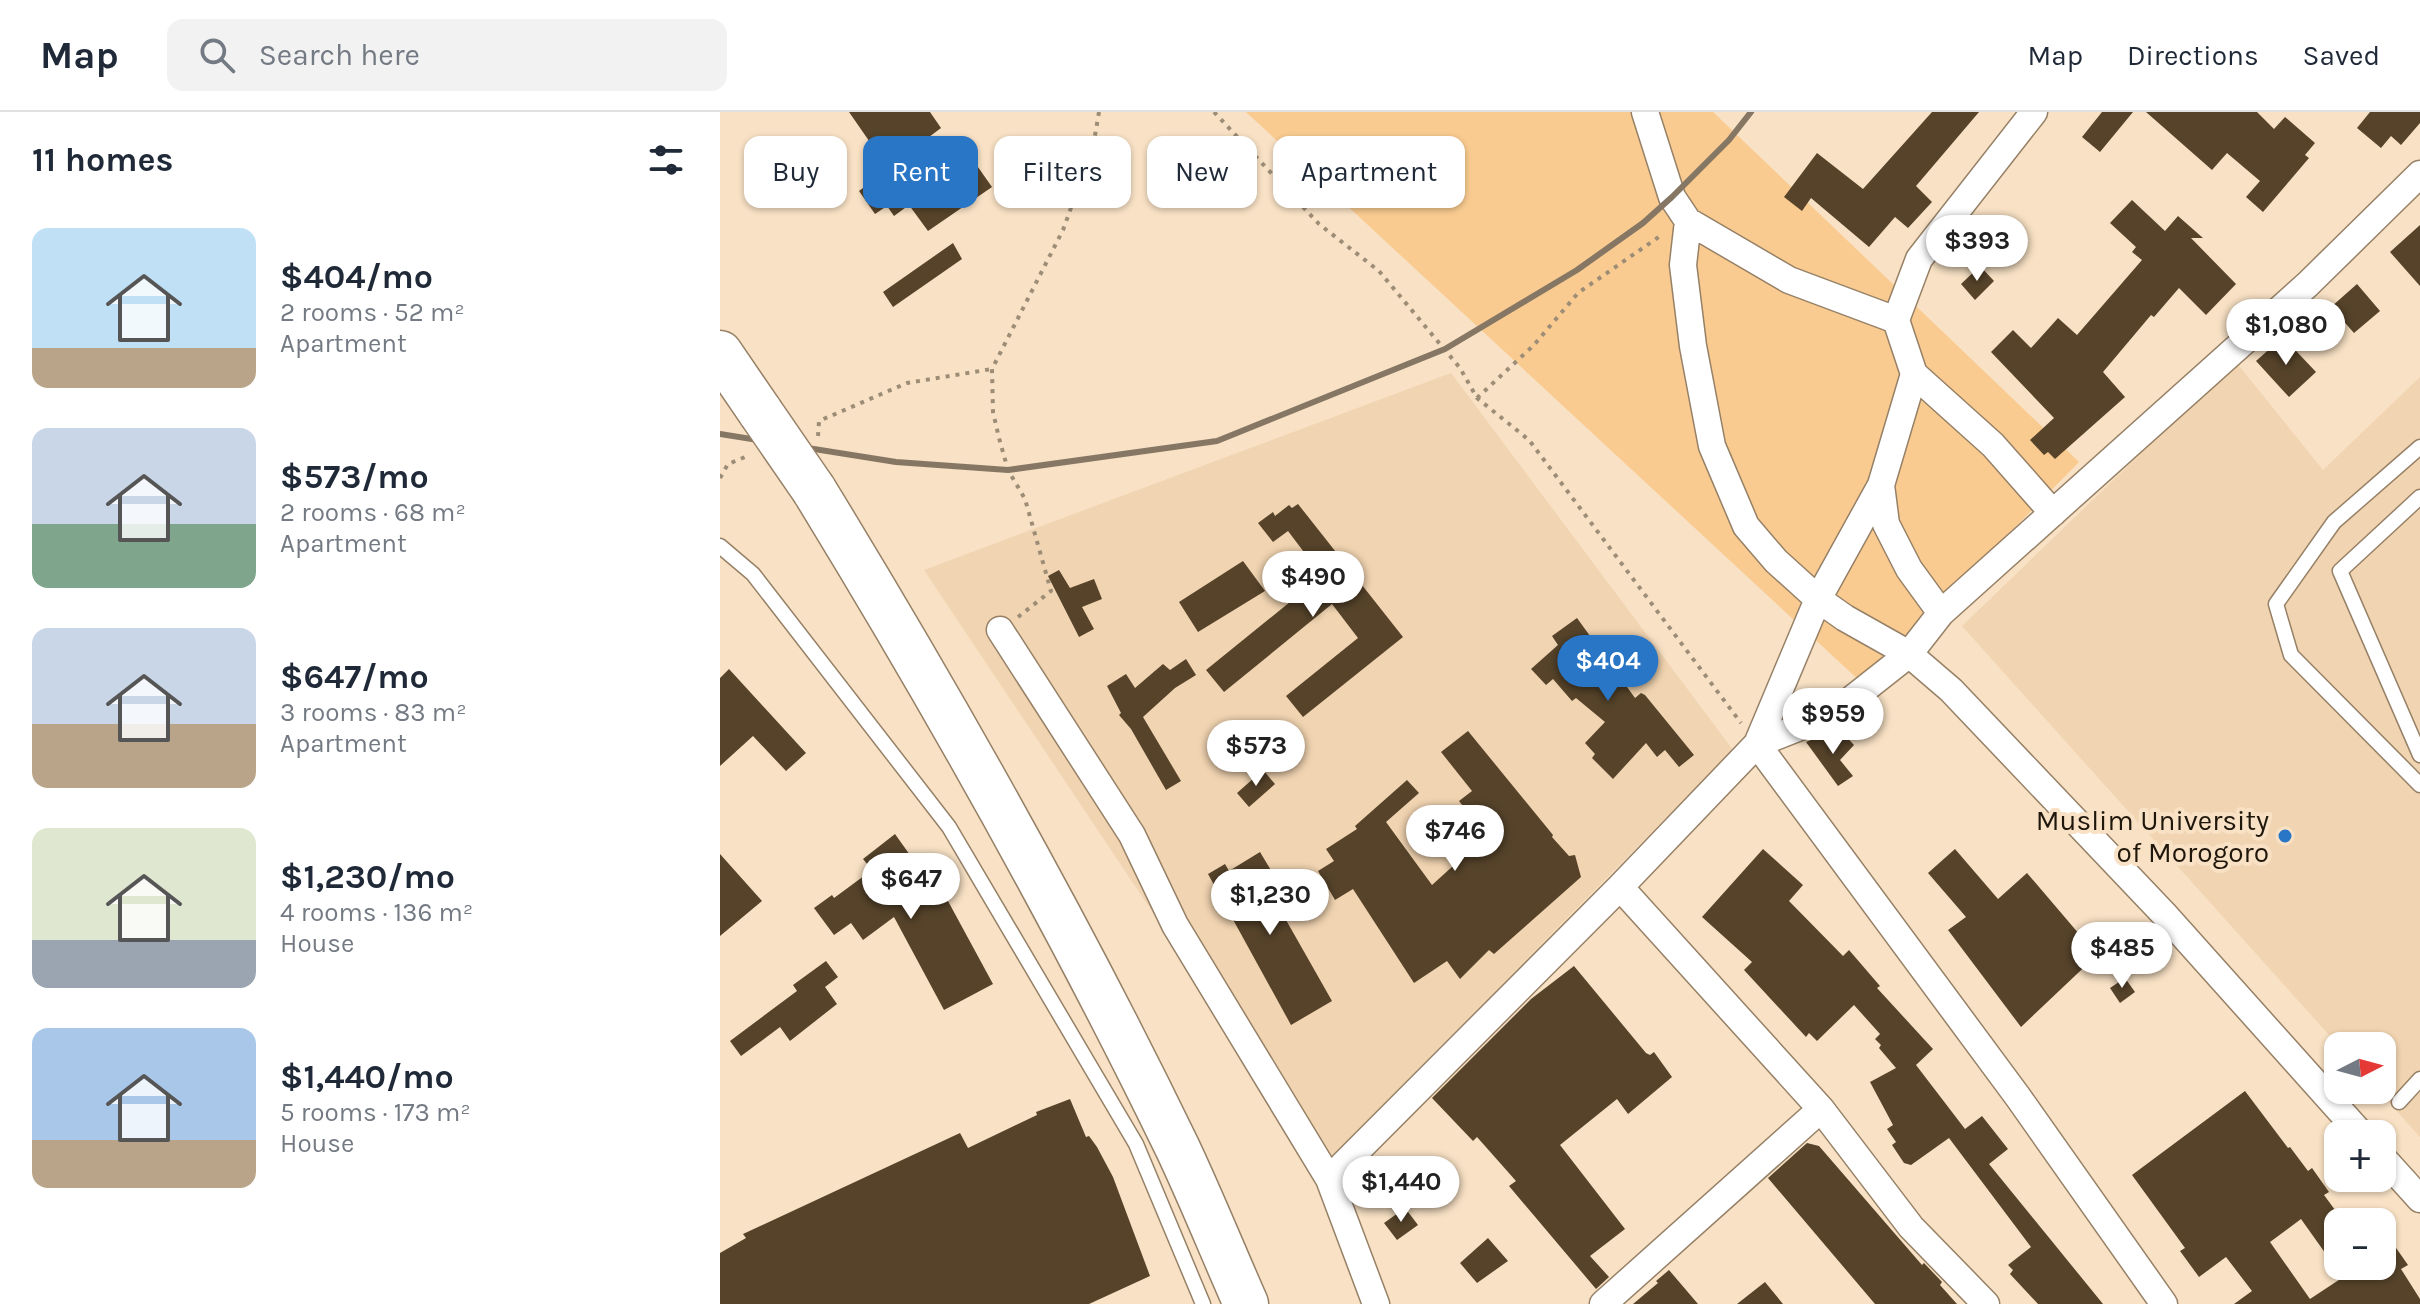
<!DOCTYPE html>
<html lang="en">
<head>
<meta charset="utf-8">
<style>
  body { margin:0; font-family:Karla,sans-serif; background:#f2f2f3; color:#1f2937; height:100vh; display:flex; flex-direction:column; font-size:30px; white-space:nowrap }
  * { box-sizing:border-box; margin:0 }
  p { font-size:26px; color:#747a83 }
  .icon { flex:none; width:44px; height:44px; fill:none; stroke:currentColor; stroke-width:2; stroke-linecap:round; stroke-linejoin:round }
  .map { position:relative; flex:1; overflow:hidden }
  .panel { display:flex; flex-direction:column; background:#fff; width:720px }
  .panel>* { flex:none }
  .top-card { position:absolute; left:24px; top:24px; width:760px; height:72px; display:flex; gap:16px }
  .needle { width:52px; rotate:84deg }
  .fabs { position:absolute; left:1604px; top:920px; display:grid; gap:16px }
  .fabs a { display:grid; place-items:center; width:72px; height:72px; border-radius:16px; background:#fff; box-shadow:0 2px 6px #0004; font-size:40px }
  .price { position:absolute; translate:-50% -68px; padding:0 18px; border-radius:28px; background:#fff; color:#222; font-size:26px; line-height:52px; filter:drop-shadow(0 2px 4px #0008) }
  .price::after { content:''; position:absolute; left:50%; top:48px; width:24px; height:18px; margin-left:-12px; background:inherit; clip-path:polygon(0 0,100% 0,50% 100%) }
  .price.on { background:#2a76c6; color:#fff }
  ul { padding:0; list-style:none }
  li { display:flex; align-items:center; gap:24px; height:200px; padding:0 32px }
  li span { display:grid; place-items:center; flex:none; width:224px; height:160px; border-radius:16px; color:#555 }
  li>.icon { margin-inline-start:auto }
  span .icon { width:96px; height:96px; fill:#fffc; stroke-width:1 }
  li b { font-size:34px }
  h2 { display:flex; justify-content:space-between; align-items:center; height:96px; padding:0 32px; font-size:34px }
  .pill { padding:0 28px; border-radius:16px; background:#fff; box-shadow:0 2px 6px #0004; font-size:28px; line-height:72px }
  .pill.on { background:#2a76c6; color:#fff }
  header { display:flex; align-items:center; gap:48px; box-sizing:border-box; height:112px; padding:0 40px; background:#fff; border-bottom:2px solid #e0e1e3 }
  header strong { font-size:38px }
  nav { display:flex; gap:44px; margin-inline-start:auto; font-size:28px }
  .search { width:560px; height:72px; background:#f2f2f3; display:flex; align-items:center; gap:20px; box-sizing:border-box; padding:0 28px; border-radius:16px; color:#747a83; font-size:30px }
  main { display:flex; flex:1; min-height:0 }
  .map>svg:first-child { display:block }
</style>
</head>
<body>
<header>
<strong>Map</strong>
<div class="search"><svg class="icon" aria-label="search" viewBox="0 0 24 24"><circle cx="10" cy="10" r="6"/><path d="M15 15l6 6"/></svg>Search here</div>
<nav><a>Map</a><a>Directions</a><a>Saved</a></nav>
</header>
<main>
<section class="panel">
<h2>11 homes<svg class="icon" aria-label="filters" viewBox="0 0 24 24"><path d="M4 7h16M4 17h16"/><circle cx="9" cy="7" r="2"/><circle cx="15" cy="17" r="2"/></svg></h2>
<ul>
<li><span style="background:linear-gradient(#bfe0f5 75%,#b9a48a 0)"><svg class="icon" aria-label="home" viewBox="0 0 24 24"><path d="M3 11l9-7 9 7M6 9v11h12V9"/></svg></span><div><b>$404/mo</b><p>2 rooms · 52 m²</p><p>Apartment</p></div></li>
<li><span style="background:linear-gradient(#c9d6e8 60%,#7fa58c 0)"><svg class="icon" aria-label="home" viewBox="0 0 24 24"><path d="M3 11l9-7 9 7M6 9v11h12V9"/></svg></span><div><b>$573/mo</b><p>2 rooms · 68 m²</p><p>Apartment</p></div></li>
<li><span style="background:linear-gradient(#c9d6e8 60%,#b9a48a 0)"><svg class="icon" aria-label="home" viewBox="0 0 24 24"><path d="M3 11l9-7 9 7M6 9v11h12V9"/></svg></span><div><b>$647/mo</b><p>3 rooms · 83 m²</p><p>Apartment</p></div></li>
<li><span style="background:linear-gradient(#dfe7d0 70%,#9aa5b1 0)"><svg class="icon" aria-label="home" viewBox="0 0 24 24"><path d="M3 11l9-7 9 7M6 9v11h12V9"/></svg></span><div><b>$1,230/mo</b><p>4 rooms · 136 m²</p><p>House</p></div></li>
<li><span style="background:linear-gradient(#a9c7e8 70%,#b9a48a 0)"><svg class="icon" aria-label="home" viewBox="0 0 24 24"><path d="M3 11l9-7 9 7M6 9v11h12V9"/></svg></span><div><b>$1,440/mo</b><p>5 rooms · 173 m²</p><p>House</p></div></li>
</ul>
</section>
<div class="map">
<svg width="1700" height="1192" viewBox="0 0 1700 1192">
  <rect width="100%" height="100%" fill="#f8e1c4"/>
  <path fill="#f1d4b1" d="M1516,250l87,108 97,-93v760l-42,-47h4v-44h-43l-377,-420z
    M731,261l282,377 -411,416 -398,-596z"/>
  <path fill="#f9cb90" d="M526,0h467l366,350 -217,221z"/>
  <path fill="#56432a" d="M129,0h81l11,16 -16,12 26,36 22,-16 19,27 -64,44 -19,-26 -15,11 -7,-10 -12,8 -16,-23 12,-9 -6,-9 18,-12z
    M1212,0h47l-63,74 16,16 -24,26 -13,-11 -26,30 -58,-49 -9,13 -18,-14 33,-44 46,36z
    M1382,0h31l-33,40 -18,-15z
    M1426,0h111l17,17 11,-12 30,26 -10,12 4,3 -46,54 -17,-15 14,-16 -33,-28 -15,17z
    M1650,0h50v11l-19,22 -10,-9 -10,12 -24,-20z
    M1412,88l33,31 13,-15 25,22h-12l45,46 -30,31 -27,-27 -25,29 -3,-2 -48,57 22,25 -70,62 -7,-7 -4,3 -14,-15 24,-22 -63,-66 22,-22 18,18 27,-30 19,17 65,-75 -10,-8 4,-5 -26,-24z
    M1700,113v61l-30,-34z
    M233,131l9,16 -69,48 -10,-15z
    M1260,154l14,15 -19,19 -14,-16z
    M1637,172l23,27 -26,22 -23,-26z
    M1563,225l33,35 -27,25 -33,-36z
    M578,392l105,133 -100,80 -17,-21 72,-58 -26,-34 -108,88 -18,-22 116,-94 -34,-45 -15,11 -15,-19 15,-11 2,4 14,-11 3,3z
    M523,449l22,30 -67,41 -19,-30z
    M339,458l11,18 24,-9 8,20 -20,8 12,22 -15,8 -31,-61z
    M857,506l58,80 6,-5 4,2 49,60 -15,12 -14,-17 -8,7 -11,-14 -33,36 -21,-21 3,-4 -10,-11 20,-21 -29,-24 -4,3 -19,-22 -7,6 -15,-16 27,-24 -6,-9z
    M466,547l10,16 -21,13 -32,29 38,64 -15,9 -35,-61 -12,-14 2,-2 -14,-27 19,-12 9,14 28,-24 7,6z
    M9,557l77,84 -20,18 -33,-35 -33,30v-88z
    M1120,618l14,15 -14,15 13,16 -15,10 -32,-44 15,-6 6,7z
    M748,619l85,104 -1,2 17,19 6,-1 6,22 -87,77 -5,-4 -29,29 -13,-18 -33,22 -61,-94 -18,11 -17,-29 16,-10 -8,-12 31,-20 -2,-3 52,-46 12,13 -33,29 46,63 54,-49 -27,-35 13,-10 -31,-39z
    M543,658l12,14 -26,23 -12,-14z
    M175,722l42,59 5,-3 51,94 -49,26 -50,-93 -31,23 -12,-17 -17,12 -20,-27 18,-13 2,3 38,-28 -9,-11z
    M1043,737l40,36 -14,16 54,55 6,-6 31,36 -3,2 56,61 -17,16 49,64 17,-13 26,33 -19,15 114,140h-65l-28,-30 3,-4 -5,-5 23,-18 -82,-109 -38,27 -7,-2 -12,-18 4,-3 -9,-13 6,-4 -23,-43 26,-14 -17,-20 2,-3 -6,-6 5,-5 -26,-29 -37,36 -8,-8 -3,4 -62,-67 8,-8 -50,-45z
    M1235,737l43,50 29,-26 70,82 -76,72 -73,-97 18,-13 -38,-44z
    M540,740l15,25 -10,6 67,118 -41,24 -83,-151 17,-10 4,7z
    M0,742l42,47 -42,35z
    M106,849l12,16 -13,10 12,17 -47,37 -10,-14 -39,29 -11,-15 67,-50 -4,-6z
    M854,854l72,87 4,2 4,-3 18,25 -44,37 -11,-15 -57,46 65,84 -35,27 19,21 -13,12 -87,-103 7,-5 -39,-44 -4,4 -41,-43 99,-99z
    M1405,866l10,14 -15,11 -10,-15z
    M1525,979l43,57 2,-1 18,24 4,-3 17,24 -5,3 14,19v57l-37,-52 -31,23 40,57 50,-33h22v-27l6,10 6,-4 14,20 -7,4 19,30v5h-186l18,-13 -26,-34 -27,20 -19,-26 5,-3 -53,-73z
    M350,987l16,38 3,-1 8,11 16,30 37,99 -61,28h-369v-51l26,-15 -3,-4 217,-101 8,15 69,-33 -1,-3z
    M1087,1031l12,3 103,119 2,-2 18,19 -2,3 17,19h-82l-107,-126z
    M685,1096l13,17 -21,15 -13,-17z
    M768,1126l20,23 -31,22 -17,-20z
    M949,1158l29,34h-65l25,-21 -2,-2z
    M1045,1170l18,22h-46z"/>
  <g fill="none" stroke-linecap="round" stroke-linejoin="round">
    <defs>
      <path id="lane" d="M1700,335l-86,75 -58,82 15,51 129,130
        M1700,385l-80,74 80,184
        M0,434l33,28 196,253 187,317 67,160
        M1679,990l21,-23"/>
      <path id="street" d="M925,0l27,85 16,24 101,59 107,40 18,54 79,71 60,68
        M968,109l-5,44 10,81 19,100 34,80 30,35 42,38 27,19 64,36 42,36 213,224 197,220
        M1176,208l23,-61 115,-147
        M1194,262l-33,111 -63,114 -61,145 261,353 146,207
        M1161,373l5,39 23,45 32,44
        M280,518l132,205 43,90 154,254
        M900,775l201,222 90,118 75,77
        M1662,1045l38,42
        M656,1192l-47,-125 291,-292 137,-143 76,-30 76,-60 32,-41 367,-329 112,-110
        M883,1192l218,-195"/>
      <path id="highway" d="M0,241l41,60
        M94,378c131,214 254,432 364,659 24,51 45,103 68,155"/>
    </defs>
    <use href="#lane" stroke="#968167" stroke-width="17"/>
    <use href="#street" stroke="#968167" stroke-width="29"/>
    <use href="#highway" stroke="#968167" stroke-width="47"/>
    <path stroke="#9d8d77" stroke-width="4" stroke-dasharray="4 6" stroke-linecap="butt" d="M494,0l105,112 60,47 81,97 17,30 52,42 212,283
      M757,286l57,-53 44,-52 85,-59
      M98,324l1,-15 88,-38 85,-14
      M0,366l8,-14 22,-9
      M298,505l33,-26 -26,-92 -17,-29 -9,-32 -6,-26 -1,-43 71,-139 30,-83 6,-35"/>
    <use href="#lane" stroke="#fff" stroke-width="14"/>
    <use href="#street" stroke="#fff" stroke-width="26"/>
    <use href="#highway" stroke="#fff" stroke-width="44"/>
    <path stroke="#867764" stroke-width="6" d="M0,322l176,28 112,8 209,-29 228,-92 132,-79 66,-47 29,-26 57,-57 22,-28"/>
    <defs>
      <path id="highway-bridge" d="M41,301l53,77"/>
    </defs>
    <use href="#highway-bridge" stroke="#968167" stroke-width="47" stroke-linecap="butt"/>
    <use href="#highway-bridge" stroke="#fff" stroke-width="44"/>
  </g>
  <circle fill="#2a76c6" stroke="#f8e1c4" stroke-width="3" cx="1565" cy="724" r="8"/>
  <g text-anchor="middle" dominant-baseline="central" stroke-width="8" stroke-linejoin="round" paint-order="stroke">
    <g font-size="28" fill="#1f170c" stroke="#f8e1c4" text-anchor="end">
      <text x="1549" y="708">Muslim University<tspan x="1549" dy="32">of Morogoro</tspan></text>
    </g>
  </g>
</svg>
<div class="fabs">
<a><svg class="needle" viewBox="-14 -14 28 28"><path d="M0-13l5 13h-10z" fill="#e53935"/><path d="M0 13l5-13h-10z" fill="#747a83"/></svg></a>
<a>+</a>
<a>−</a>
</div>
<b class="price" style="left:1257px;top:171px">$393</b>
<b class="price" style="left:1566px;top:255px">$1,080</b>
<b class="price" style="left:593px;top:507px">$490</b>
<b class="price on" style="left:888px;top:591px">$404</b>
<b class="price" style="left:1113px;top:644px">$959</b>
<b class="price" style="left:536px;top:676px">$573</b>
<b class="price" style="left:735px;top:761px">$746</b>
<b class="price" style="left:191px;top:809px">$647</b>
<b class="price" style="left:550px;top:825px">$1,230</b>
<b class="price" style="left:1402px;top:878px">$485</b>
<b class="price" style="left:681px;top:1112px">$1,440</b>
<div class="top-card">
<a class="pill">Buy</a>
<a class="pill on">Rent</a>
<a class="pill">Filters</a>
<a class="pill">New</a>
<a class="pill">Apartment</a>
</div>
</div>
</main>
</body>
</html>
